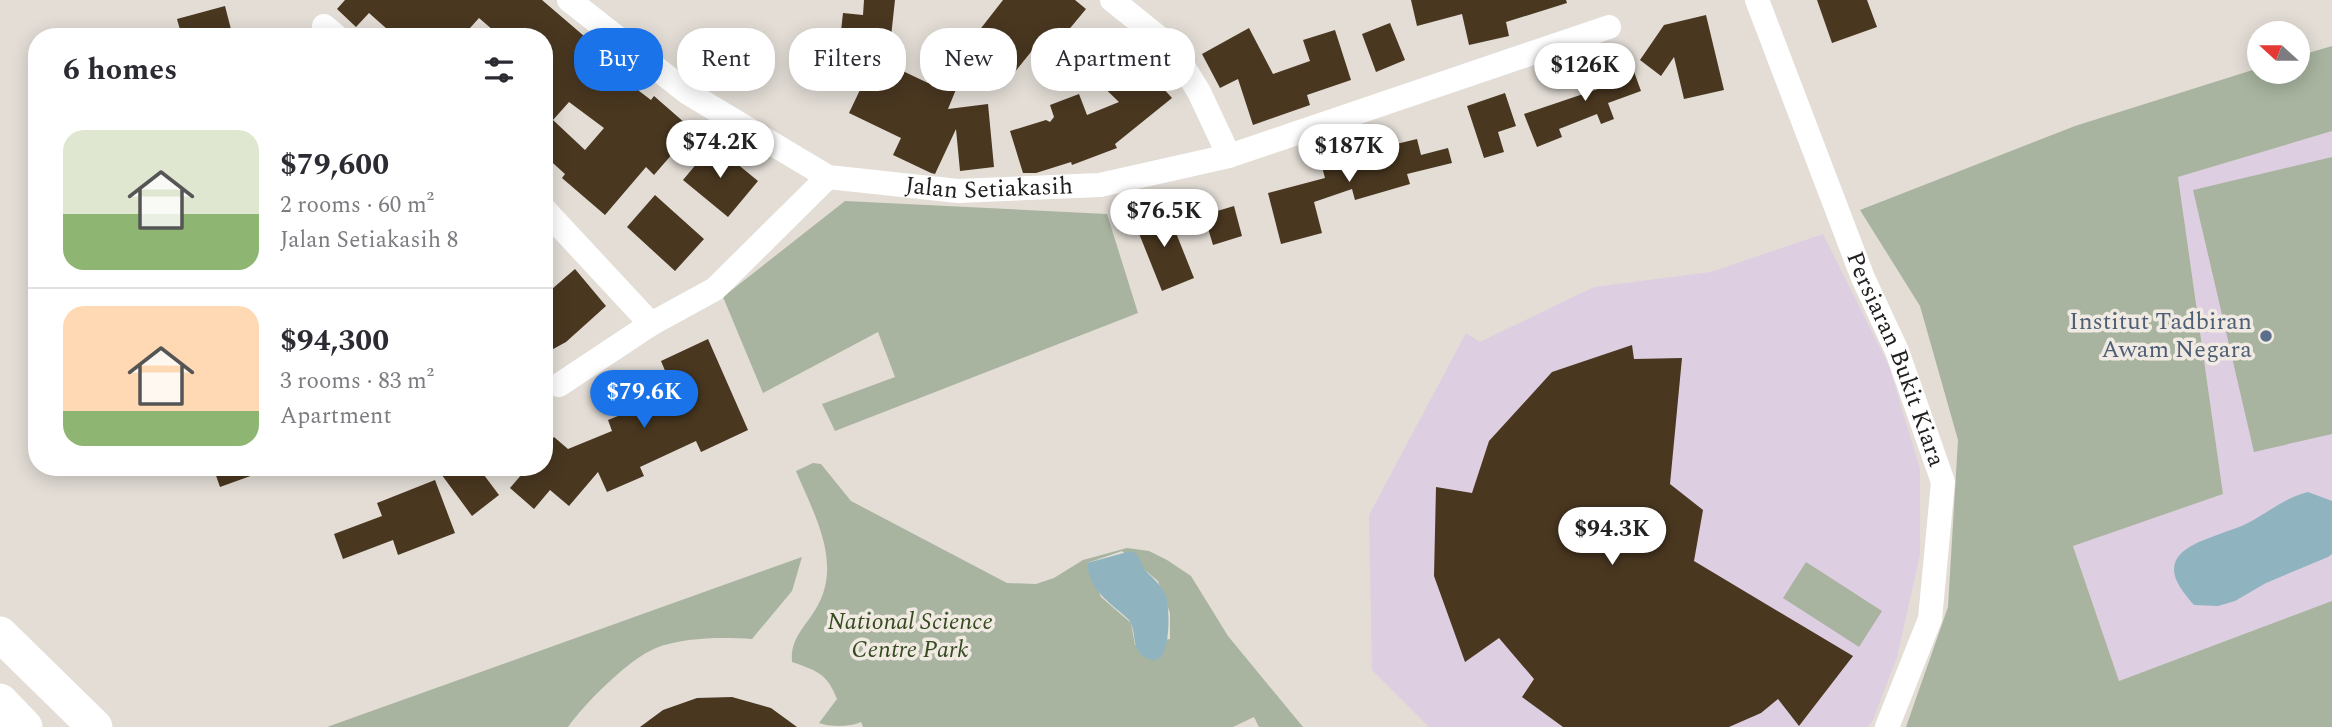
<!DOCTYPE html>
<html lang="en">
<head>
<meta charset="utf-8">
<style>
  body { margin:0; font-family:Spectral,serif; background:#f7f7f7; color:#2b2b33; height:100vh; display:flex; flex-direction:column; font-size:26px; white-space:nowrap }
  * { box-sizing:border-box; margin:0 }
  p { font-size:23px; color:#7c7c81 }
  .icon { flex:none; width:38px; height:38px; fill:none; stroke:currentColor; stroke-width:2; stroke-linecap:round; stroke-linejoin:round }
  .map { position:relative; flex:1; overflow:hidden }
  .panel { position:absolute; left:28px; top:28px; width:525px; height:448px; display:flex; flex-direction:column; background:#fff; border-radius:28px; box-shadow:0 4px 18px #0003 }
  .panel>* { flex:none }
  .guide { position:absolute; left:574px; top:28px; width:665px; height:63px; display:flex; gap:14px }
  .needle { width:46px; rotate:291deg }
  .tools { position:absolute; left:2247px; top:21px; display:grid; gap:14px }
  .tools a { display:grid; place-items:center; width:63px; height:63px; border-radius:50%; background:#fff; box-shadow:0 4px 18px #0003; font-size:35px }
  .price { position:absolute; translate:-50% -60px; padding:0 16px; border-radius:24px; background:#fff; color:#222; font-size:23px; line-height:46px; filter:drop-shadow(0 2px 4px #0008) }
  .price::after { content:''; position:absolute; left:50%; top:42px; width:21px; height:16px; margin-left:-10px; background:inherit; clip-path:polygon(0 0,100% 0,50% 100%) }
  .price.current { background:#1a73e8; color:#fff }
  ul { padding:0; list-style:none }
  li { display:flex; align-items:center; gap:21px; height:175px; padding:0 35px }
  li+li { border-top:2px solid #e1e1e2 }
  li span { display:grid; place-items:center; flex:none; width:196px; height:140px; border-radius:21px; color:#555 }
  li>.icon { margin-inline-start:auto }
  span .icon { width:84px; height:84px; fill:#fffc; stroke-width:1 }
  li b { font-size:30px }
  h2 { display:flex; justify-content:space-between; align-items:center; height:84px; padding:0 35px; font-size:30px }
  .pill { padding:0 24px; border-radius:28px; background:#fff; box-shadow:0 4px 18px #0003; font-size:24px; line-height:63px }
  .pill.current { background:#1a73e8; color:#fff }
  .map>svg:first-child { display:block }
</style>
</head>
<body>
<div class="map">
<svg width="2332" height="727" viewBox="0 0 2332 727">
  <rect width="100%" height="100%" fill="#e3ddd6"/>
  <path fill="#decee1" d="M2332,131v470l-213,80 -46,-136 150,-51 -45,-317z
    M1823,234l66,132 31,103v86l-23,102 -24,63 -5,7h-439l-57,-57 -3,-155 97,-182 14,9 114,-55 117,-15z"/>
  <path fill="#a8b49f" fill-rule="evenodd" d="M2332,46v85l-154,46 45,317 -150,52 46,135 213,-80v126h-426l42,-120 10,-167 -38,-134 -60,-96 215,-84 184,-58v4h39v-16z
    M2332,157v277l-78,18 -61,-262z
    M845,201l262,13 31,99 -303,118 -13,-27 73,-27 -17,-45 -115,61 -40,-96z
    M813,463l8,1 30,37 156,82 29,1 18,-6 29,-18 44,-12 22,3 18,9 24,16 37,60 75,91h-44l-5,-10 -21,10h-370l-2,-5c-11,5 -31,5 -42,1l18,-24c-10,-26 -20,-28 -45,-37 -2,-25 14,-35 26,-57 24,-44 -5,-93 -22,-134zM1122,551l36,30 12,32v26l-35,6 -4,-22 -30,-26 -14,-34z
    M802,557l-10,34 -40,48c-29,-2 -68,-2 -96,9 -27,11 -71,55 -88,79h-241z
    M1806,562l76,49 -23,36 -76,-49z"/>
  <path fill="#8fb4c0" d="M2308,492l24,9v53l-4,3 -62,26 -31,18 -17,5 -24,-1c-10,-12 -28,-31 -16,-48 12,-17 54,-25 72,-35 20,-11 35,-24 58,-30z
    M1131,551c11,5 9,13 15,20 7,8 15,13 20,25 4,12 7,82 -23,60 -13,-9 -5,-28 -16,-38 -20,-18 -37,-27 -40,-55z"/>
  <path fill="#493720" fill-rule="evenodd" d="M345,0h197l42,36 -7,8 74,56 3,-4 39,34 -39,45 -8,-8 -41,48 -43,-37 3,-4 -21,-19v-118h-43l-22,-19 -17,19h-66l-27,-24 -13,14 -19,-18zM569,102l35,26 -19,22 -32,-30z
    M864,0h31l-7,64 40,19 5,-13 26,12 -11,27 40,-5 6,63 -34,4 -4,-42 -21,45 -4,-1 -38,-18 8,-17 -52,-25 29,-61 -39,-3 4,-36 20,2z
    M1003,0h72l11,9 -39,47 -12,-9 -29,36 -42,-33z
    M1411,0h155l1,3 -61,19 3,14 -40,9 -7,-31 -45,12z
    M1817,0h50l10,27 -45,16z
    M225,6l8,31h-51l-5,-18z
    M1706,15l18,75 -40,9 -10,-42 -13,19 -21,-16 24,-35z
    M1390,23l15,37 -29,12 -14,-38z
    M1249,28l24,46 37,-13 -7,-21 32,-10 16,50 -44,15 3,10 -57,20 -15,-46 -18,9 -18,-34z
    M1117,37l55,61 -57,46 2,4 -45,17 -1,-3 -35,11h-13l-13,-42 36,-11 4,2 4,-5 -4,-12 29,-11 8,21 32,-13 -26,-25 15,-16 -8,-8z
    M1629,58l12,33 -33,12 6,16 -13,5 -4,-10 -38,15 3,8 -25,10 -13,-33 74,-25 -6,-18z
    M1505,93l11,33 -18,6 6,20 -20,6 -17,-52z
    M1417,139l4,16 27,-7 4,15 -45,11 3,10 -55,16 -3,-11 -38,13 8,31 -41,11 -13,-51 57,-15 -4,-15 45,-15 1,3z
    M713,144l45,37 -30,36 -45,-37z
    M655,195l49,44 -29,32 -48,-44z
    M1234,206l8,30 -29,9 -9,-30z
    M1166,208l28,70 -32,13 -28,-70z
    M575,269l31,37 -40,36 -22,12v-58z
    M708,339l40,91 -47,22 -5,-11 -56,26 4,9 -37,16 -9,-20 -29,34 -19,-16 -16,19 -24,-21 18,-21h16v-19l10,-11 14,12 44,-18 -4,-11 15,-6 -8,-17 51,-24 -5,-12z
    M1632,345l2,14 48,-1 -12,126 33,26 -9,51 159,95 -54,70 -21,-27 -17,14 -32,14h-166l-41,-30 12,-18 -35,-41 -34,24 -31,-86 2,-89 36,6 17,-52 63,-69z
    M213,467h57v2l-50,18z
    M436,467h42l21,28 -27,21z
    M435,480l20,53 -57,22 -5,-15 -50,19 -9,-25 48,-18 -5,-13z
    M732,697l39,11 26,19h-157l23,-17 34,-12z"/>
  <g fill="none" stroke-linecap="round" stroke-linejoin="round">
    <g stroke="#fff" stroke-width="24">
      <path id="s1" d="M569,0l119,93 140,84 130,14 142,-6 129,-29 380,-129"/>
      <path d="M1112,0l60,48 27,44 30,64"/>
      <path id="s2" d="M1757,0l106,278 34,73 46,131 -13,137 -43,108"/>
      <path d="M324,26l13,11"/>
      <path d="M544,209l107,115"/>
      <path d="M559,385l92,-61 64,-35 113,-112"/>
    </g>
    <path stroke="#fff" stroke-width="35" d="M0,634l95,93
      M0,701l25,26"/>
  </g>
  <circle fill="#5c6f8a" stroke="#f0eae3" stroke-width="2.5" cx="2266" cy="336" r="7"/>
  <g text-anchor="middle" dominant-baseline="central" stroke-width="7" stroke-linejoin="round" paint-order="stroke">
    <g font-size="24" fill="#22201e" stroke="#f0eae3">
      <text stroke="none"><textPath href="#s1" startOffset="476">Jalan Setiakasih</textPath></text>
      <text stroke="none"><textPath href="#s2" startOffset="385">Persiaran Bukit Kiara</textPath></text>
    </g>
    <g font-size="24" fill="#4e5e75" stroke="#f0eae3" text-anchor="end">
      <text x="2252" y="322">Institut Tadbiran<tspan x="2252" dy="28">Awam Negara</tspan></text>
    </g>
    <g font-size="24" font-style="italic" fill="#354b1f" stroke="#f0eae3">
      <text x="910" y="622">National Science<tspan x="910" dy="28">Centre Park</tspan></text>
    </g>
  </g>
</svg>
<div class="tools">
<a><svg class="needle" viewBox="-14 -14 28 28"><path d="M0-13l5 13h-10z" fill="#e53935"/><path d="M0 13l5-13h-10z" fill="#7c7c81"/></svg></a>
</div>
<b class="price" style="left:1585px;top:103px">$126K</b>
<b class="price" style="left:720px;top:180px">$74.2K</b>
<b class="price" style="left:1349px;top:184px">$187K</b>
<b class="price" style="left:1164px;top:249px">$76.5K</b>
<b class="price current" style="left:644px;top:430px">$79.6K</b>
<b class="price" style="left:1612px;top:567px">$94.3K</b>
<div class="guide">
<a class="pill current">Buy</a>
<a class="pill">Rent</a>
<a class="pill">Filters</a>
<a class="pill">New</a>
<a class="pill">Apartment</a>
</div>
<section class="panel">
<h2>6 homes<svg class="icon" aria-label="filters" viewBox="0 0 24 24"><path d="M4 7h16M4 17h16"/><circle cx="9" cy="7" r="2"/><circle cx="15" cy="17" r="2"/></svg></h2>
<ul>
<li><span style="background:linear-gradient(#dfe7d0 60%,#8fb573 0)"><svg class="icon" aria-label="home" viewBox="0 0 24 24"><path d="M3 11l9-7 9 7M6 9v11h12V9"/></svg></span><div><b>$79,600</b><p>2 rooms · 60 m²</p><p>Jalan Setiakasih 8</p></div></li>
<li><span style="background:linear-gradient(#ffd9b3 75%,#8fb573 0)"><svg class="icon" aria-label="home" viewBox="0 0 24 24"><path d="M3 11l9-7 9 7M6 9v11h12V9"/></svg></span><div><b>$94,300</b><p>3 rooms · 83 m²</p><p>Apartment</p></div></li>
</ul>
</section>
</div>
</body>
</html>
